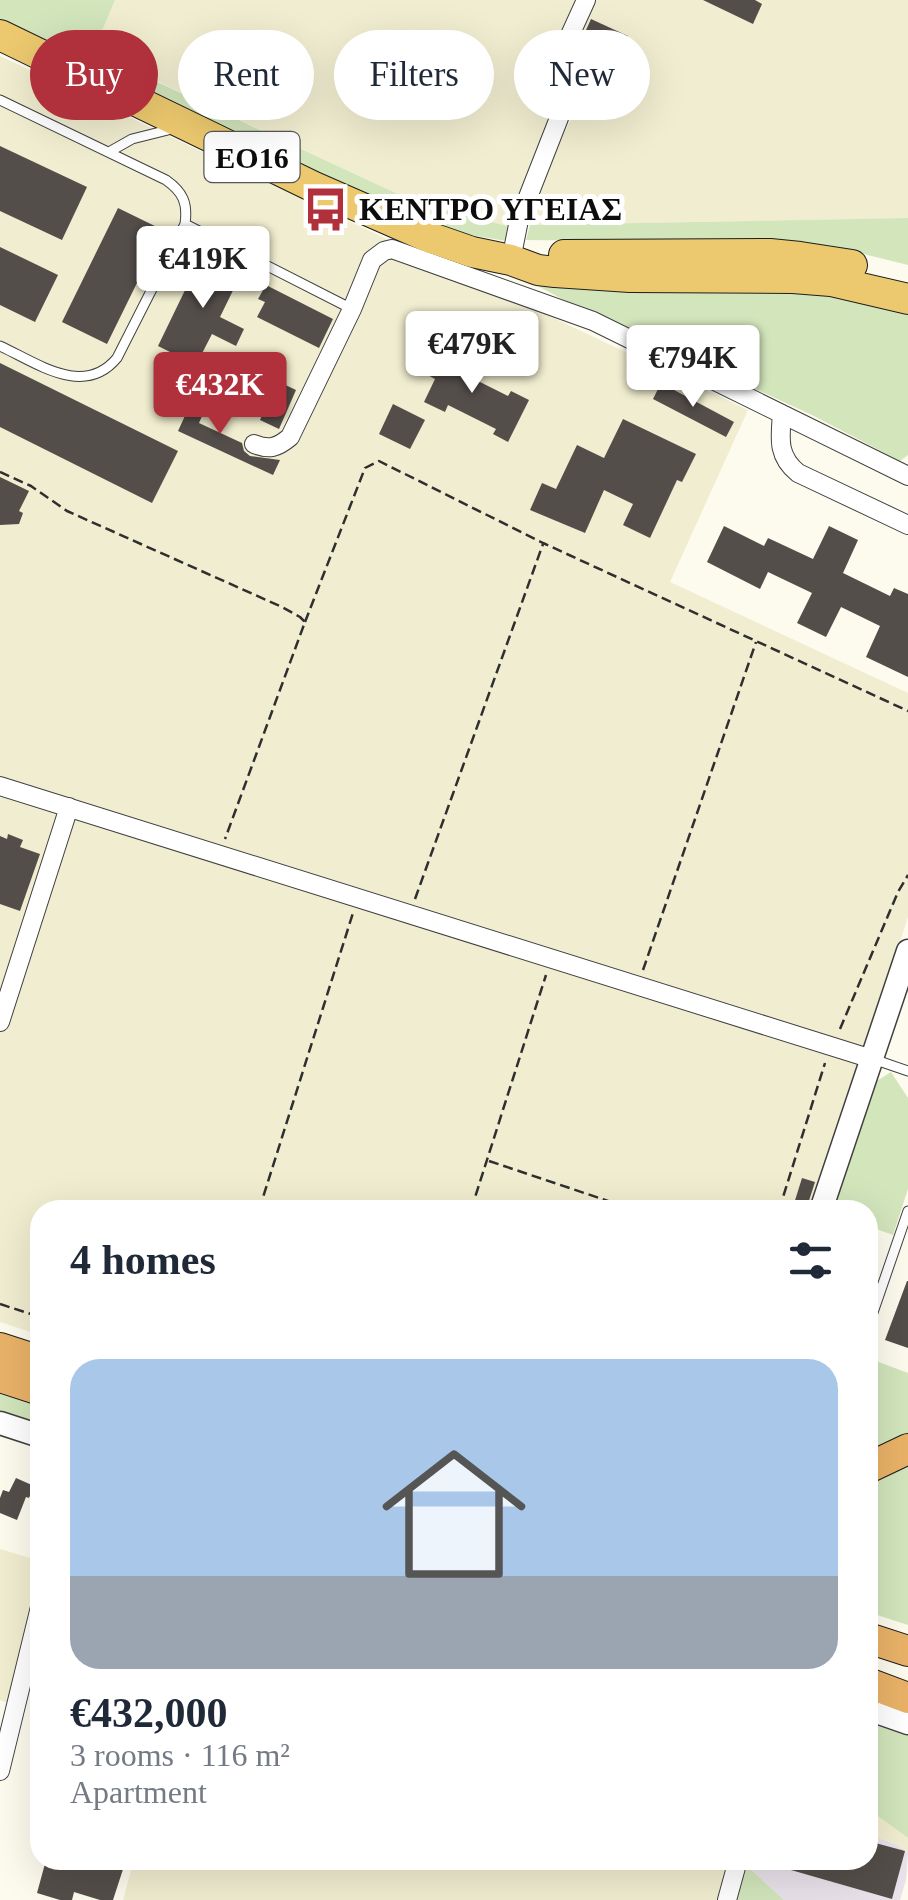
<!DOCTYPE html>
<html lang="en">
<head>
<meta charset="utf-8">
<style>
  body { margin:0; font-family:"Times New Roman",serif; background:#f2f2f3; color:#1f2937; height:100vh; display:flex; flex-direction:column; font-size:38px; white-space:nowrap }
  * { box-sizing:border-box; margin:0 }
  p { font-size:32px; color:#747a83 }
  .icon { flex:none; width:55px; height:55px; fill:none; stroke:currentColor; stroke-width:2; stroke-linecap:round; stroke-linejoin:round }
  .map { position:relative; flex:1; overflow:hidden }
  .details { position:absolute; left:30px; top:1200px; width:848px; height:670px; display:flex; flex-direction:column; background:#fff; border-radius:30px; box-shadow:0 10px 40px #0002 }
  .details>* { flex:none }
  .banner { position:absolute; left:30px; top:30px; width:850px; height:90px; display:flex; gap:20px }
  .price { position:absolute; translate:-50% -85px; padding:0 22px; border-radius:10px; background:#fff; color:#222; font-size:32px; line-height:65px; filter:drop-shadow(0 2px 5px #0008) }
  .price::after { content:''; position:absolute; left:50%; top:60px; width:30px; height:22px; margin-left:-15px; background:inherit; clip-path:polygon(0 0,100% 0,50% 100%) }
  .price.selected { background:#b0313c; color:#fff }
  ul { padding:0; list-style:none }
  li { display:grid; align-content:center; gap:20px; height:530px; padding:0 40px }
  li+li { border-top:2px solid #e0e1e3 }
  li span { display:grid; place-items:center; height:310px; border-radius:30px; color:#555 }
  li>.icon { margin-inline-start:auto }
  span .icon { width:180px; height:180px; fill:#fffc; stroke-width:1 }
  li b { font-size:42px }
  h2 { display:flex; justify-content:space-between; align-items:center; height:120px; padding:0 40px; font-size:42px }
  .chip { padding:0 35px; border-radius:45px; background:#fff; box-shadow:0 10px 40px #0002; font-size:35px; line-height:90px }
  .chip.selected { background:#b0313c; color:#fff }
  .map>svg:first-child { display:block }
</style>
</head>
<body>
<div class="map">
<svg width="908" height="1900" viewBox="0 0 908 1900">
  <rect width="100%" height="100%" fill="#fdfaee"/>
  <path fill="#e9e2eb" d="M868,1834l28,10 12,8 -2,28 -6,20h-116l-39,-36 2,-4h121z"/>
  <path fill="#f1edd0" d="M115,0h463l-21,43 -8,31 2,31 -6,29 -34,93 -96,-25 -322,-151z
    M596,0h312v218l-378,7 9,-39 42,-88 -14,-7 -2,-29z
    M0,56l748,354 -78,172 238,111v224l-96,293h-772v125l-40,-13z
    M0,1549l40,12v39l-29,104 -11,-4z
    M868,1809l40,29v14l-12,-8 -28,-10z
    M134,1860h593l-10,40h-594z"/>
  <path fill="#d2e5bb" d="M0,0h115l-22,52 322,150 96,25 -5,14 -52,-9 -45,-15 -409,-192z
    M908,218v47l-77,-19 -35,-3 -270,-3 4,-15z
    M519,276l246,7 143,25v147l-8,6 -88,-46 -231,-106z
    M891,1072l17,26v91l-15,46 -22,-8 -3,9v-26h-40l41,-124z
    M868,1358l40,15v68l-40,18z
    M0,1387l40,13v27l-40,-14z
    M908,1465v160l-40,-13v-131z
    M868,1719l40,13v106l-40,-29z
    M745,1864l39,36h-48z"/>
  <path fill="#544e4a" d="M703,0h52l7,4 -9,20z
    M591,19l37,17 -19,42 -37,-17z
    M0,146l87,41 -25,53 -62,-29z
    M118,208l45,22 -56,114 -45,-22z
    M0,247l58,28 -23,47 -35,-17z
    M203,253l39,19 -22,45 24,12 -8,17 -24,-12 -16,31 -38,-19z
    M266,285l67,34 -14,29 -62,-31 8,-15 -7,-3z
    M449,352l21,10 -6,12 44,22 3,-5 18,9 -21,42 -15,-8 3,-5 -48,-24 -3,7 -21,-10 11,-23 -18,-10 7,-13 18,9z
    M0,363l178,88 -26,52 -152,-76z
    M277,381l19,9 -17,39 -19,-9z
    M661,383l73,39 -8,15 -73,-38z
    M195,394l14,6 -10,23 43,20 2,8 6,5 30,4 -7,15 -95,-44z
    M393,404l32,16 -15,29 -31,-15z
    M623,419l73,35 -14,28 -5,-2 -27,58 -27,-13 10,-21 -29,-14 -19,43 -55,-23 12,-27 14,6 21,-44 27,13z
    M0,477l29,14 -10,20 4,2 -4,11 -19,1z
    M724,526l40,20 4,-8 45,21 16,-33 29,14 -15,33 47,23 4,-8 14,6v83l-42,-20 14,-31 -39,-19 -15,30 -29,-14 15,-30 -44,-21 -8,17 -53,-27z
    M8,834l15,6 -3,7 20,7 -20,57 -20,-7v-68l7,3z
    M802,1178l13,4 -9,28h-14z
    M907,1281h1v67l-23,-8z
    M16,1478l18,8 -5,12 -3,-1 -9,23 -17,-7v-15l3,-8 6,2z
    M868,1841l37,10 -13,48 -122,-35v-4h98z
    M46,1860h80l-13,40h-13l-26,-8 -2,8h-12l-23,-7z"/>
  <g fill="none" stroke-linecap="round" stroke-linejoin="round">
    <defs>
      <path id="service" d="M0,100l166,80c17,12 22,23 19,44l-68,134c-33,40 -80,5 -117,-12
        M109,152l23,-13 40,-10
        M185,224l167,85
        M873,1059l35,12
        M868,1327l40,-116"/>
      <path id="minor" d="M511,260l8,-40 40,-102 1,-61 26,-57
        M782,414c-2,24 -5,42 16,59l110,52
        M254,444c15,6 23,4 36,-7l62,-128 20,-49 12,-9 8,-2 201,72 315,155
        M0,786l872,273
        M0,1022l69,-215
        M0,1771l40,-164
        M727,1900l11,-40"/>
      <path id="tertiary" d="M821,1210l87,-259
        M0,1423l40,13
        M868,1709l40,14"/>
      <path id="primary" d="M0,35l314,152 112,49 46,16 39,8 27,10 17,2 75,5 163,1 38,3 77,18
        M564,255l206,-1 30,3 52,8"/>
      <path id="trunk" d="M0,1348l40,13
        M0,1377l40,13
        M868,1468l40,-19
        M868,1638l40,13
        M868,1683l40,15"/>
    </defs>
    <use href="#service" stroke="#404040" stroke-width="11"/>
    <use href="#minor" stroke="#404040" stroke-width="20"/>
    <use href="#tertiary" stroke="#404040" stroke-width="25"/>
    <use href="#primary" stroke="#1e1e1e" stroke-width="32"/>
    <use href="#trunk" stroke="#1e1e1e" stroke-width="32"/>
    <path stroke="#2f2f2f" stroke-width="2.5" stroke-dasharray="10 5" stroke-linecap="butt" d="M0,472l31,14 36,25 215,96 18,10 5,5 -80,217
      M305,622l60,-154 14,-7 164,82 365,168
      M415,899l128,-355
      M643,970l113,-328
      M840,1029l58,-137 10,-17
      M489,1161l146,49
      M259,1210l94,-297
      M471,1210l75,-235
      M779,1210l46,-147
      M0,1304l40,13"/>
    <use href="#service" stroke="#fff" stroke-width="9"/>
    <use href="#minor" stroke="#fff" stroke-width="18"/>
    <use href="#tertiary" stroke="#fff" stroke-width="22"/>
    <use href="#primary" stroke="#ecc96f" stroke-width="30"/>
    <use href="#trunk" stroke="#eab268" stroke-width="30"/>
  </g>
  <defs>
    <symbol id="bus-bare" viewBox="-9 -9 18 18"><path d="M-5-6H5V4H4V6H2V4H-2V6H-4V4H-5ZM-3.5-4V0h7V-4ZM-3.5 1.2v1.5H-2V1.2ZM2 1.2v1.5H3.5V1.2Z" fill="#b0313c" stroke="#fff" stroke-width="2.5" paint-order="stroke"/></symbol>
  </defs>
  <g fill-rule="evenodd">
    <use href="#bus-bare" x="294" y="178" width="63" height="63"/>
  </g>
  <g text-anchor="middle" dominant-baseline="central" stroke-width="10" stroke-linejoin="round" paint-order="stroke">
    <rect fill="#fff" stroke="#565656" stroke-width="2.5" x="204.5" y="132" width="95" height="50" rx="8"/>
    <g font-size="30" font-weight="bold" fill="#0d0d0d">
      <text x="252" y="157">ΕΟ16</text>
    </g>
    <g font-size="32" font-weight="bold" fill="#0d0d0d" stroke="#fff" text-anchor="start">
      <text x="359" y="209">ΚΕΝΤΡΟ ΥΓΕΙΑΣ</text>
    </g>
  </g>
</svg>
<b class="price" style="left:203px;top:311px">€419K</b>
<b class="price" style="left:472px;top:396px">€479K</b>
<b class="price" style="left:693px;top:410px">€794K</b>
<b class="price selected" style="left:220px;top:437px">€432K</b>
<div class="banner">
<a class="chip selected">Buy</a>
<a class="chip">Rent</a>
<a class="chip">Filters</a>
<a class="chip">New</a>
</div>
<section class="details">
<h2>4 homes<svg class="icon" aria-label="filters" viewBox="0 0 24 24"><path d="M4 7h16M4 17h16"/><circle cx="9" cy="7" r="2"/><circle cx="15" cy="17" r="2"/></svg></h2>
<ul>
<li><span style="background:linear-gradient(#a9c7e8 70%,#9aa5b1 0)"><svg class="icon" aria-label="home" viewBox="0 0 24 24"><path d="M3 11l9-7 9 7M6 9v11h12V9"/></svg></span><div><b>€432,000</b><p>3 rooms · 116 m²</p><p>Apartment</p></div></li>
</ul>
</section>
</div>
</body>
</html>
